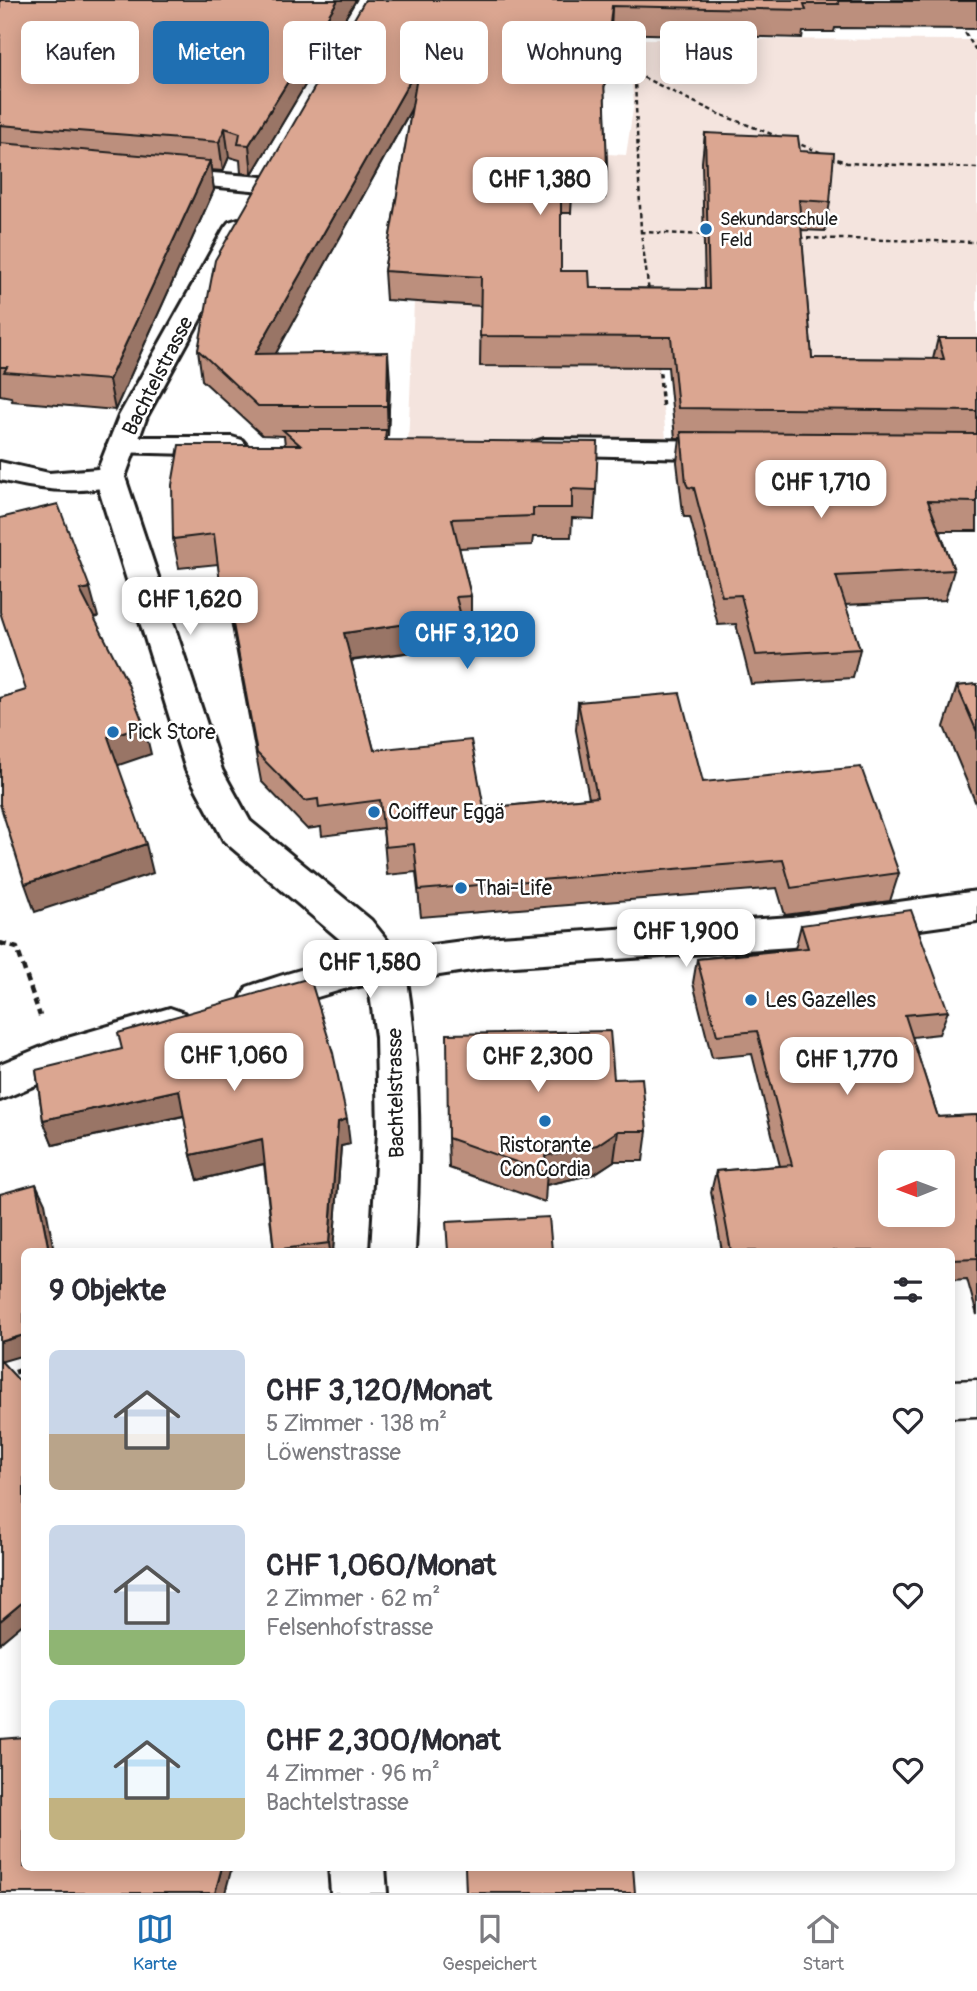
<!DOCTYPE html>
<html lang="de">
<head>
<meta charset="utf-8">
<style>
  body { margin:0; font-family:Pangolin,sans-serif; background:#f2f2f3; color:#2b2b33; height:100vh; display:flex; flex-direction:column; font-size:26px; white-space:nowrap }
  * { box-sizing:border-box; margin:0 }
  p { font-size:23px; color:#7c7c81 }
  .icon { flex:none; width:38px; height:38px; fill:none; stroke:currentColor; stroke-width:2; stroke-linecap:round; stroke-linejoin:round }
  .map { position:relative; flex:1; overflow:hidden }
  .drawer { position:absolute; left:21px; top:1248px; width:934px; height:623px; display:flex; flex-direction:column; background:#fff; border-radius:10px; box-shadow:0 4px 18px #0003 }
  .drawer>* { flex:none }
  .banner { position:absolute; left:21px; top:21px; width:936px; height:63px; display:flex; gap:14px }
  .needle { width:46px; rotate:269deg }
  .tools { position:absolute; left:878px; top:1150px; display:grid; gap:14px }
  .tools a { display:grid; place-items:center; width:77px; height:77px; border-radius:10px; background:#fff; box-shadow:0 4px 18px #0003; font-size:35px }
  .price { position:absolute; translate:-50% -60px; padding:0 16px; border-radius:14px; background:#fff; color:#222; font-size:23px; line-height:46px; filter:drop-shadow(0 2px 4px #0008) }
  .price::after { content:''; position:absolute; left:50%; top:42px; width:21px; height:16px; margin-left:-10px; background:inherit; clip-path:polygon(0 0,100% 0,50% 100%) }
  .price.current { background:#1f6fb2; color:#fff }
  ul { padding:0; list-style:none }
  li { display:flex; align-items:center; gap:21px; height:175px; padding:0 28px }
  li span { display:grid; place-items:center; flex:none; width:196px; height:140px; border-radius:10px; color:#555 }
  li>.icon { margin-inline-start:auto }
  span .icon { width:84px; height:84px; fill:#fffc; stroke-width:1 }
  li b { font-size:30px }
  h2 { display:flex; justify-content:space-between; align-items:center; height:84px; padding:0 28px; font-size:30px }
  .tag { padding:0 24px; border-radius:10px; background:#fff; box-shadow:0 4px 18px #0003; font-size:24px; line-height:63px }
  .tag.current { background:#1f6fb2; color:#fff }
  .dock { display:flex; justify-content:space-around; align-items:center; height:98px; border-top:2px solid #e1e1e2; background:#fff; font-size:19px; color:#7c7c81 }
  .dock a { display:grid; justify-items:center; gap:4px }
  .dock .current { color:#1f6fb2 }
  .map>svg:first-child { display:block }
</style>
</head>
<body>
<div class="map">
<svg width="977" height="1893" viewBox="0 0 977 1893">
  <rect width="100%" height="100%" fill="#fff"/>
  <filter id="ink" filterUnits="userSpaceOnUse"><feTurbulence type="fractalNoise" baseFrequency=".0143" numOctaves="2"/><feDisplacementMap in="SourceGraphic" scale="14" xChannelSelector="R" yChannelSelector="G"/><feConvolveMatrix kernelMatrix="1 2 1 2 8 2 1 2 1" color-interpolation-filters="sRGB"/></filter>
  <g filter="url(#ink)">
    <path fill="#f4e4de" d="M626,39l351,1v321l-318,2 8,87 -259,-4 6,-144 46,-156 166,9 8,-52z"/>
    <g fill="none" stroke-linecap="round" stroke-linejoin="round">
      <defs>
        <path id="service" d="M977,1380v36l-25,1v-36z"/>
        <path id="minor" d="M163,169l99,8 9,2 3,5 -3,5 -9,2 -108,-10 -3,-5 3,-5z
          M122,437h110l10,3 5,6 -5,6 -10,3 -120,-3 -5,-6 5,-6z
          M544,439l188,2 10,3 5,6 -5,6 -10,3 -198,-5 -5,-6 5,-6z
          M0,462l49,11 61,-5 11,2 4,7 -4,7c-44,11 -78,6 -121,-4z
          M386,951l14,5 5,11 -5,11 -56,11 -83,25 -14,-5 -6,-11 6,-11c46,-16 91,-29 139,-36z
          M170,1008l14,5 6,12 -6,12 -120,36 -64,27v-36l54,-22z"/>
        <path id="tertiary" d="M238,219l9,3 4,5 -104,189 -22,61 97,293 28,51 121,99 24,30 90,-12 307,-21 185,-26v30l-185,26 -307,21 -78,12c14,90 13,180 8,271h-44l7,-119 -2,-95 -9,-65 -24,-30 -119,-101 -38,-71 -91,-293 24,-61 106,-189 4,-5z
          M329,1867h56l2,26h-56z"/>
      </defs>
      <use href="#service" stroke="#1c1c1c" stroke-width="5"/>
      <use href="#minor" stroke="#1c1c1c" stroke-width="6"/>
      <use href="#tertiary" stroke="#1c1c1c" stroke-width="6"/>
      <path stroke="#1c1c1c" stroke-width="2.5" stroke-dasharray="4.5 3.5" stroke-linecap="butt" d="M961,26l16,26
        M633,29l8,203 8,60
        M636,74l83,40 63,24
        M794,142l28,11
        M830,156l17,7 130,5
        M641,232l66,3
        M799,238l178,4"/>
      <path stroke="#1c1c1c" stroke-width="3.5" stroke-dasharray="5 4.5" stroke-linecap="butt" d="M659,363l4,47"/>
      <path stroke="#1c1c1c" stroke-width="4.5" stroke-dasharray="7 5" stroke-linecap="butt" d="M0,943l17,5 23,68"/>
      <path stroke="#1c1c1c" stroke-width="5" stroke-dasharray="9 7" stroke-linecap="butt" d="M0,1378l24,-9"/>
      <use href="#service" fill="#fff" fill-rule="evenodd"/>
      <use href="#minor" fill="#fff" fill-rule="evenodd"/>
      <use href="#tertiary" fill="#fff" fill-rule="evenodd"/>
    </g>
    <path fill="#bc8f7d" stroke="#1c1c1c" stroke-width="2" d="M0,0h356l-104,174 -11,-1 -1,-13 -11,-3 -6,14 -12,-1 3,20 -99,220 -103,-9 -1,-4 -11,-2z
      M365,0h612v29l-142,-1 -1,4h-31l-1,6 -191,-5 -7,55 3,81 -2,29 -33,-2 -1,17h-10v58l29,17 115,1 -3,-127 3,-29 95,18 30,51 -5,29 -24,-1 11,128 121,1 5,-21h39v193h-37l14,39 -9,30 -100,5 15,44 -7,29 -102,6 -15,-60 -18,1 -28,-108h-6l-1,-4 -6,-51 3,-24h-5l-7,-71 -188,-1 1,-60 -95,-6 -2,-29 28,-163 -137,246 115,28 -2,54h-2v4l210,50 -2,29 -22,-1 -1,19h-38l-1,8 -73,3 12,48v28l-10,2v19l-110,16 23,89 110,58 105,-10 -13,-68 2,-28 125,80 196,91 -9,28 -105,14 -8,-27 -356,29 -5,-45 -29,3 -4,-47 -61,8 -1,-9 -14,2 -46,-48 -32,-171 -4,1 -7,-47 -39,4 -6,-29 112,-94 -1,-9 -22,-1 -60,-55 -4,-30z
      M977,684v122l-33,-79 13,-41z
      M801,925l147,86 -9,23 -27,3 26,80 39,-2v200l-10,-36 -15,1v-29h-230l-11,-59 5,-21 64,-5 -28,-112 -40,4 -19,-75 4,-24 98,-10z
      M36,1070l314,74 -9,2 -8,105h-59l-10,-87 -66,16 -7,-25 -7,-39 -131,29 -10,-25z
      M614,1079l33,52 -4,30h-29l-20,13 -48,11 -1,17 -96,-34 -1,-30z"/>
    <path fill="#997466" stroke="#1c1c1c" stroke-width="2" d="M338,0h18l-104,174 -3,-29z
      M612,6l-1,27 -9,72 2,-28z
      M419,65l1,28 -161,291 -4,-30z
      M225,128l4,29 -6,14 -4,-29z
      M210,161l4,29 -99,220 -6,-30z
      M388,352l2,30 -2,54 -1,-30z
      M225,581l4,29 -4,1 -5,-29z
      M90,588l8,29 -10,3 -8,-30z
      M461,616v29l-115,16 -2,-28z
      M144,725l7,29 -35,12 -8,-29z
      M146,844l7,29 -118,39 -10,-28z
      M179,1090l8,25 -134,30 -10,-25z
      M347,1119l3,25 -9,2 -8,105h-3l-1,-8 9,-121z
      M618,1131l-4,30 -20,13 -48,11 1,-12 -2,-17z
      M262,1139l5,24 -69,17 -7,-25z
      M36,1184l9,19 9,48h-5z
      M24,1335v20l-24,7v-20z
      M24,1601v22l-24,20v-22z
      M222,1867h10l-7,26h-10z"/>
    <path fill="#dba691" stroke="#1c1c1c" stroke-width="2" fill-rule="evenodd" d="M0,0h338l-89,145 -11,-1 2,-11 -15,-5 -6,14 -219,-17z
      M365,0h612v1h-139l1,3h-35l2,6 -194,-4 -8,71 3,92 -34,-2 -1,17h-11v87h28l1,17 119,1 -4,-156 93,4 2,14 34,2 -4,49 -31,-2 13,158 132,1 -6,-21h39v73l-299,-3 -7,-71 -191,-1 1,-59 -97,-6 35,-206 -164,289 133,-2 -1,54h-129l-60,-56 17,-90z
      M0,143l210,18 -101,219 -105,-8 3,-5h-7z
      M283,430h103l-1,10 213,2 -2,48 -24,-1v19h-39v8l-81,3 19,77 -15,1 5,19 -117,17 30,117 97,-10 13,68 113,-11 -19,-95 102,-9 23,89 158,-15 38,106 -108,15 -8,-28 -364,30 -5,-46 -29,3 -5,-47 -61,8 -1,-9 -14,2 -47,-48 -32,-172 -5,1 -6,-48 -41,5 -1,-54 7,-40h121z
      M681,432l296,2v68l-49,-1 26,69 -118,6 24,73 -104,6 -15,-60 -19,1 -28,-108 -6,-1 -2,-4z
      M58,504l32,84 -10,2 47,92 17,43 -36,12 38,107 -121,40 -25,-80v-106l26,-8 -26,-78v-94z
      M977,684v48l-20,-46z
      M911,910l37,101 -43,4 33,102 39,-2v144l-25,1v-9h-221l-15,-80 76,-6 -35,-134 -40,4 -20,-76 111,-11 -7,-23zM891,1162h52v52h-52z
      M310,978l23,75 14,66 -9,3 -9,121 -55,7 -12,-111 -71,16 -12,-65 -136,30 -7,-50 86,-21 -4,-16z
      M610,1031l4,48 28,-1 5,53h-29l-21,14 -52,11 2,17 -99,-35 -1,-104z
      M36,1184l13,67h-25v84l-24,7v-148z
      M549,1217l3,34 16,-1v1h-120l-2,-29z
      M0,1360l24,26v215l-24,20z
      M24,1737v130h198l-7,26h-215v-154z
      M465,1867h168l2,26h-169z"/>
  </g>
  <g fill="#1f6fb2" stroke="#fff" stroke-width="2.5">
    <circle cx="706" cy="229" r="7"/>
    <circle cx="113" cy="732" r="7"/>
    <circle cx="374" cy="812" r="7"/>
    <circle cx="461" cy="888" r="7"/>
    <circle cx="751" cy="1000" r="7"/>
    <circle cx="545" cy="1121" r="7"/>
  </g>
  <g text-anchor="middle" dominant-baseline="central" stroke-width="5" stroke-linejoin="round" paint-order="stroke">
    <g font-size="18" fill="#1c1c1c" stroke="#fff" text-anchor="start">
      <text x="720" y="219">Sekundarschule<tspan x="720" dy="21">Feld</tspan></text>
    </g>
    <g font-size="21" fill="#1c1c1c" stroke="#fff">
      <text transform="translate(158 376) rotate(-63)">Bachtelstrasse</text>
      <text transform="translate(396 1093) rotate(-91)">Bachtelstrasse</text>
    </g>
    <g font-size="21" fill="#1c1c1c" stroke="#fff" text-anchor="start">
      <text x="127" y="732">Pick Store</text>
      <text x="388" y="812">Coiffeur Eggä</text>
      <text x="475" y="888">Thai-Life</text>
      <text x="765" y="1000">Les Gazelles</text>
      <text x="545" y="1145" text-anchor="middle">Ristorante<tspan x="545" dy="24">ConCordia</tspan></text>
    </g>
  </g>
</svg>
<div class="tools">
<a><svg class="needle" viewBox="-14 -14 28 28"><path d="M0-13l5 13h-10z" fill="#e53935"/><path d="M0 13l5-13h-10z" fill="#7c7c81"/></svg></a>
</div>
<b class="price" style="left:540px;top:217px">CHF 1,380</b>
<b class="price" style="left:821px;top:520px">CHF 1,710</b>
<b class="price" style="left:190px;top:637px">CHF 1,620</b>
<b class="price current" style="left:467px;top:671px">CHF 3,120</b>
<b class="price" style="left:686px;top:969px">CHF 1,900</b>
<b class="price" style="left:370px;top:1000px">CHF 1,580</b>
<b class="price" style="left:234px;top:1093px">CHF 1,060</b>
<b class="price" style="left:538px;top:1094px">CHF 2,300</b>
<b class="price" style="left:847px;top:1097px">CHF 1,770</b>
<div class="banner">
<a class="tag">Kaufen</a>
<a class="tag current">Mieten</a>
<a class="tag">Filter</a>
<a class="tag">Neu</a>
<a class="tag">Wohnung</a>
<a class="tag">Haus</a>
</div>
<section class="drawer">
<h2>9 Objekte<svg class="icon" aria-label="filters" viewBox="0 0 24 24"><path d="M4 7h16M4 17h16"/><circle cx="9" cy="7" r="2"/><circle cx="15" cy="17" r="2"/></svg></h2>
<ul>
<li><span style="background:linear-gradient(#c9d6e8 60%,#b9a48a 0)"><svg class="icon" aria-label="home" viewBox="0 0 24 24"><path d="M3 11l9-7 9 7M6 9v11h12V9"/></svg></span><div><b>CHF 3,120/Monat</b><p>5 Zimmer · 138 m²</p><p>Löwenstrasse</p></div><svg class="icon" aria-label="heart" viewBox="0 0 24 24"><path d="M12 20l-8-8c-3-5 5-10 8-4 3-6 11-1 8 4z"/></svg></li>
<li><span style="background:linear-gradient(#c9d6e8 75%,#8fb573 0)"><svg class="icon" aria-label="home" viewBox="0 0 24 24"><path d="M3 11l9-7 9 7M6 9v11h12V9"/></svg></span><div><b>CHF 1,060/Monat</b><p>2 Zimmer · 62 m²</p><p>Felsenhofstrasse</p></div><svg class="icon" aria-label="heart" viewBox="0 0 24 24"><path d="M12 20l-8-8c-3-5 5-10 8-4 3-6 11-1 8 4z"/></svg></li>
<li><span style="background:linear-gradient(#bfe0f5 70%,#c2b280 0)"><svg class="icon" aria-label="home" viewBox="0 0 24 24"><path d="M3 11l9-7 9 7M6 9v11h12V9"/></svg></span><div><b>CHF 2,300/Monat</b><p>4 Zimmer · 96 m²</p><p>Bachtelstrasse</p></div><svg class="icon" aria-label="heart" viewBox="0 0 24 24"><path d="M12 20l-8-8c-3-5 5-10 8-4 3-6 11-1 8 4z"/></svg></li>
</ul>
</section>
</div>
<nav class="dock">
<a class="current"><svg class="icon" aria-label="map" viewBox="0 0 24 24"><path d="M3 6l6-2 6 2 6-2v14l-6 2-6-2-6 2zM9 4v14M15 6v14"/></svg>Karte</a>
<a><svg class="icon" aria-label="saved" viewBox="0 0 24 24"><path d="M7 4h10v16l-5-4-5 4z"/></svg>Gespeichert</a>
<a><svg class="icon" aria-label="home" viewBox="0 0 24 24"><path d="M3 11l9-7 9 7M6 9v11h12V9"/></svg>Start</a>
</nav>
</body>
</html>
